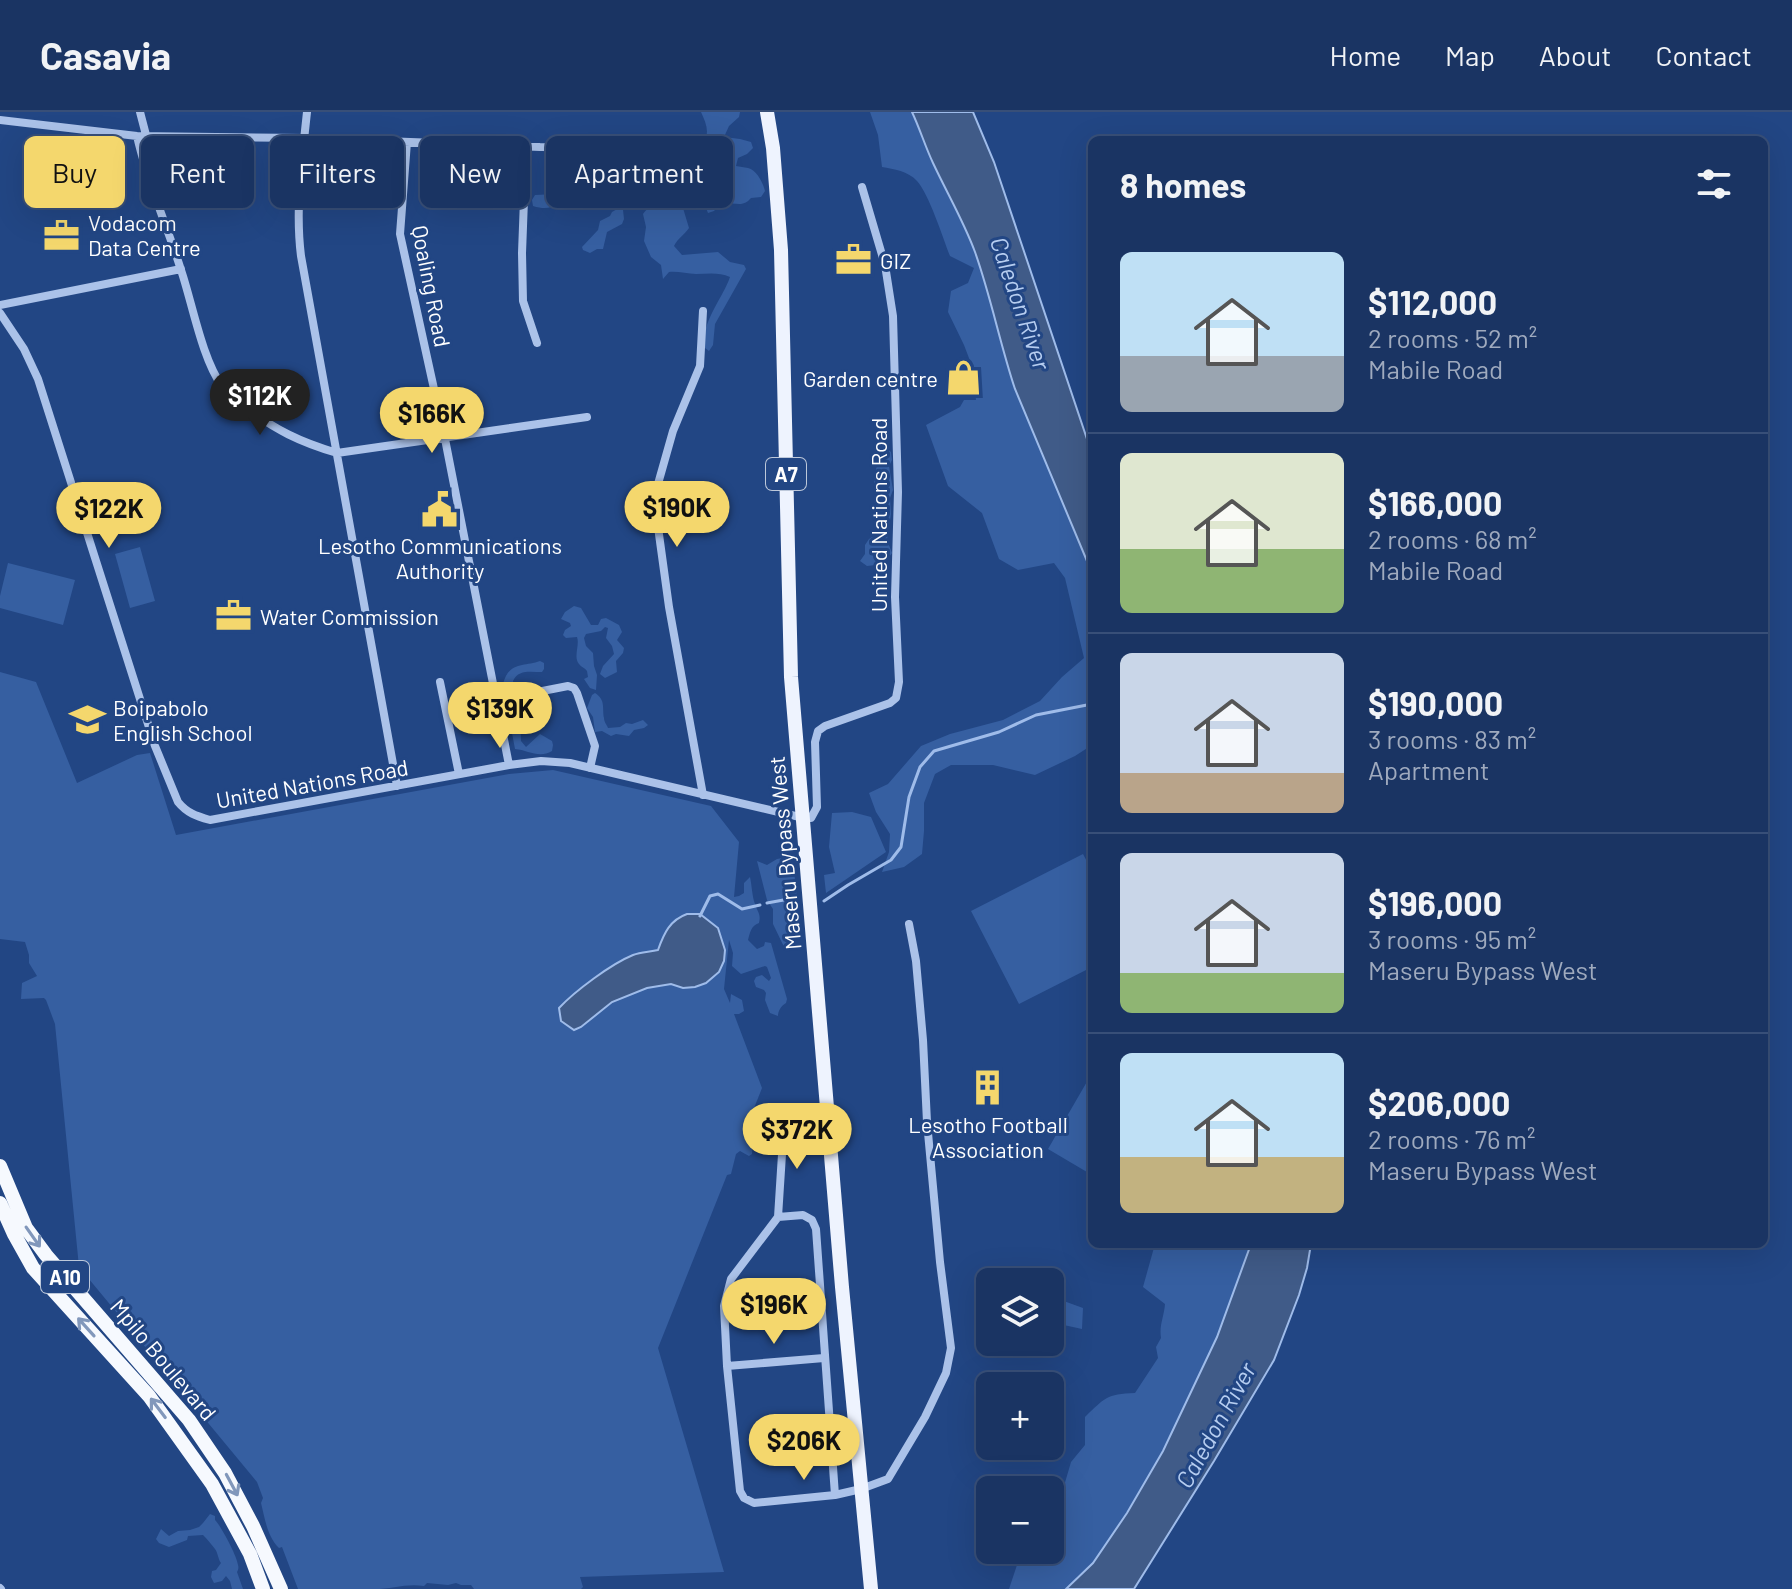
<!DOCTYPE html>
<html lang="en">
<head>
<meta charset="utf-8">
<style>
  body { margin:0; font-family:Barlow,sans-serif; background:#233c69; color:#f1f3f6; height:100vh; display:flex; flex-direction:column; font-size:30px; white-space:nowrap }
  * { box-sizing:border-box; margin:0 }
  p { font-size:26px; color:#9faabe }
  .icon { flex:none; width:44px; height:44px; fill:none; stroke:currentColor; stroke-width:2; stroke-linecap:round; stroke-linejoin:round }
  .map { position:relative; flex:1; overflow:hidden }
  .panel { position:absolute; left:1088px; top:24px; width:680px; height:1112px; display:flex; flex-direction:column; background:#1a3463; border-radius:12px; box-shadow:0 8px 32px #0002,0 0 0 2px #384f78 }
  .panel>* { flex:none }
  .guide { position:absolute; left:24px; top:24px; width:760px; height:72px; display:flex; gap:16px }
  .tools { position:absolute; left:976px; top:1156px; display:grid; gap:16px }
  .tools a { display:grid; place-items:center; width:88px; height:88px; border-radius:12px; background:#1a3463; box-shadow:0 8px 32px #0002,0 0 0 2px #384f78; font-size:40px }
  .price { position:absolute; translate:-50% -68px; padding:0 18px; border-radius:28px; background:#f4d76d; color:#111; font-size:26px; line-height:52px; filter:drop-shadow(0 2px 4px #0008) }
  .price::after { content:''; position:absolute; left:50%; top:48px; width:24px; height:18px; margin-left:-12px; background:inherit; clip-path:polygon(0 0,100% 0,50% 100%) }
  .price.active { background:#222; color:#fff }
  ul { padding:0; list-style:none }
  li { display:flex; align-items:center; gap:24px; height:200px; padding:0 32px }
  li+li { border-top:2px solid #384f78 }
  li span { display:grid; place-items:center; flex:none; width:224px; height:160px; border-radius:12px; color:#555 }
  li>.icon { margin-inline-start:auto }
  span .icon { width:96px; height:96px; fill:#fffc; stroke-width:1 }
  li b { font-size:34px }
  h2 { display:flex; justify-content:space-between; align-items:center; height:96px; padding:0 32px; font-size:34px }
  .tag { padding:0 28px; border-radius:12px; background:#1a3463; box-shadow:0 8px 32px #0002,0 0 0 2px #384f78; font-size:28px; line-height:72px }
  .tag.active { background:#f4d76d; color:#111 }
  header { display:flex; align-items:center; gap:48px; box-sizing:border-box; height:112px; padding:0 40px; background:#1a3463; border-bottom:2px solid #384f78 }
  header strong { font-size:38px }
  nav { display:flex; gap:44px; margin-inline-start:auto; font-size:28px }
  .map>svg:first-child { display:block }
</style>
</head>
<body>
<header>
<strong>Casavia</strong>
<nav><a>Home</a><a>Map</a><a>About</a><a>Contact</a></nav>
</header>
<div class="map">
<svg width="1792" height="1477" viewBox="0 0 1792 1477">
  <rect width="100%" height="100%" fill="#224684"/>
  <path fill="#365fa1" d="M701,0h39l-1,5 -10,9 -5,11 16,2 11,3 2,6 -6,6 -9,4 -2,8c4,1 8,1 12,2 9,2 15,15 17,23l-4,6 -10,1c-9,11 -18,3 -30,5l-7,8 -6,2 -2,-5 1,-5 -1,-4 -11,-4 -12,-1 -3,4 9,30c-5,7 -11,10 -15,18l8,9 36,-3 12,10 14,3 2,4 -31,55 -2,21 -4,6 -4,-3c-5,-25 17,-48 25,-71 -11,-5 -22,-3 -34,-3 -9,0 -18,-3 -27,-2l-6,7 -2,-14 -10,-8 -7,-16 2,-14 -3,-13c13,-17 26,-8 35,-30l-7,-5 -9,-2 -12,-18 2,-8 21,-12 14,6 15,-1c9,-10 4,-21 -1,-32z
    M870,0h42c9,18 15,38 24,57 13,27 29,54 39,83 16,45 25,92 40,137l77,184v172l-17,11 -40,19 -42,-10h-42l-16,9 -11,29v28l-2,23 -18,13 -22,5 7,-20 1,-18 -14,-22 -7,-19 19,-9 33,-38 29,-12 53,-14 37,-19 22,-24 22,-19 -19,-80 -11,-15 -36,7 -19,-11 -17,-46 -34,-27 -22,-61 34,-18 4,-7h12l-4,-34 -8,-21 -16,-33 3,-21 17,-8 6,-15 -24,-12c-7,-18 -21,-62 -33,-75 -9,-10 -23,-12 -35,-14l-4,-32z
    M564,57l5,1 2,12 13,3 5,8 -4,7h-7l1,-11c-6,-5 -10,-5 -17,-1 -3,17 -10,24 -29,18l-1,-6 3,-5 21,-1 4,-19z
    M619,96l4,2 1,9 -2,5 -15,8 -4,17h-6l-7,4 -7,-3 -1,-3 16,-17 2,-9 10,-5 2,-4z
    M884,334l7,6 1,8 -3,6 4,24 -3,8 1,16 -4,26 5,13 -8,11 -17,2 -7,-5 5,-7v-9l4,-6 5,-3 2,-5 -2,-13 3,-14 -3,-20 2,-15 2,-5 -2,-12 2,-5z
    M140,435l15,54 -25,7 -15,-54z
    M8,451l67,17 -12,45 -63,-17v-12z
    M574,494l7,2 10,17h7l3,-6 5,-1 13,7 3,7 -5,8 7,8 -1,5 -7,8 1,11 -12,6 -5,-4 3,-8 11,-12 -2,-8 -6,-8 2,-10 -3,-1 -4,4 -15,3 -2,4 2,8 7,7 1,13 3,9 -1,15 -6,-2 -6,-9 4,-2 -1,-6c-2,-3 -6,-4 -8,-7 -6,-7 1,-19 -2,-27l-11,1 -3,-3 2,-5 6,-4 -1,-3 -9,-4 4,-7z
    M540,549l4,2v6l-2,3c-11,0 -24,-3 -29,9l7,33 1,27 5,6 14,-13 12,7 1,4 -1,6c-13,8 -24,-1 -37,-2l-10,-53 1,-5 -3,-7c6,-23 21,-17 37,-23z
    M0,560l36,10 41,101 60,-28 13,-2 26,82 333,-61 44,-4 158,36 28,36 -5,55 5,-1 5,-3v-10l6,-6c2,9 2,19 5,27 3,9 6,10 4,19 -8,3 -9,9 -11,17l9,9 7,-3 1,-4 6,1 16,56 -1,4c-5,3 -8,8 -8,13l-8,-3 -5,-13 1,-7 -2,-3 -8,-3 -2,-6 2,-4 6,-2 7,6 2,-3 -4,-11 -2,-1 -24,8 -9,-8 1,-13 -4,-13 -5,49 6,14 1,-9 11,6 2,11 -5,3h-5l28,74 -17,43 2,5 6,7 -1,11 -3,2 -9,-5 -4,3 -5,20 -4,1 -69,173 66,224 -144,5 3,10 -2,2h-107l-3,-4h-10l-5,-2 -8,2 -21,-2 -3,3c-17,-3 -32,3 -50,3 -25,0 -51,0 -76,0l-16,-42 -3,1c-12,-12 -14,-29 -18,-45l2,-5 -6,-16 -178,-215 -24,-243 -9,-24 -2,-2 -23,1 1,-16 15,-7 -8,-13v-8l-4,-13 -25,-3z
    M595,581c11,7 7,15 9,25 0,4 3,7 4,10l12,-1 6,-4 6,1 11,-4 5,5 -4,3 -10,2 -5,6 -13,-2 -5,2 -9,-5 -7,1 -2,-15 -6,-9 5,-13z
    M852,700l19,5 15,35 -60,41 -2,-18 11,-2 -6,-26 3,-34z
    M1083,742l9,17v96l-73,37 -48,-93z
    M789,745c10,21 12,75 -3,94l-13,-27v-15l-6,-9 -10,-39 10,4 10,-6z
    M1092,961v102l-44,-26z
    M1155,1132h96l-34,93 -54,114 -36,62 -34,50 -27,26h-57l9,-27 12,-12h20v-48l14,-16 7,-24 14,-17v-28c20,-19 21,-23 50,-24l23,-35 -2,-11 5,-9c-2,-13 3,-21 4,-34l-22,-17z
    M1050,1184l33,12 -1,21 -32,-7z
    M210,1402l5,2v4c6,6 22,36 23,45 1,3 0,5 -1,7l6,17h-11l-2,-8 -4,-5 -4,5 -8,2 -3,-6 1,-6 4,-1 5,-7c-3,-4 -3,-10 -6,-14 -3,-4 -8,-10 -12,-14l-15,1 -1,4 -18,7 -10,-4 -3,-4 5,-10 8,7 9,-5 12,-1 9,-3 4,-4z"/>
  <path fill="#405b88" stroke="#9fbcea" stroke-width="2" d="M912,0h61l21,50 98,292v119l-77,-184c-15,-45 -24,-92 -40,-137 -11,-30 -28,-59 -42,-89 -8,-17 -13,-34 -21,-51z
    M687,802h13l18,14 7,22 -1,11 -5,11 -13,11 -11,4 -12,1 -12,-4 -24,4 -35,14 -31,25 -7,3 -13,-9 -2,-13c16,-17 52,-44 74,-53 8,-3 17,-3 25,-5 6,-17 12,-30 29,-36z
    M1251,1132h60l-4,24 -8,27 -25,65 -60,101 -80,128h-68l27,-26 34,-50 36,-62 54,-114z"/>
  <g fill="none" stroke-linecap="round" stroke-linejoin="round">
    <path stroke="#9fbcea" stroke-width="3" d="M824,789l24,-16 43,-25 10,-13 8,-50 11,-30 14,-16 65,-19 37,-17 56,-11
      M767,791l22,-4
      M700,804l10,-20 8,-2 24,15 18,-4"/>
    <path stroke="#abc2e9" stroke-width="8" d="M140,0l6,23
      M307,0c-5,48 -12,96 -6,144l96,530
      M0,8l137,16 167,2 236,9 103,1
      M137,24c10,46 30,89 44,134 11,32 21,89 41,116 5,8 15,14 22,20 31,24 56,36 93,47l250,-36
      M407,30l-7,92 45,205 64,326
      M526,34l-4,107 1,48 14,42
      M0,193l181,-36
      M703,199l-3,55 -27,65 -19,67 15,109 34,188
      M0,201l24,36 14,30 117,367 23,56c9,11 18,14 32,18l299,-55 32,-4 29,2 234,55h7l6,-11 -2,-65 3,-11 7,-5 65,-23 6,-5 3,-16 -4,-85 3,-105 -5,-176 -8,-51 -23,-78
      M440,570l19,92
      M522,583l46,-9 6,2 3,5 18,53 -5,22
      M784,1011l-6,94 -47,62 -7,27 3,60 13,125 4,7 10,5 81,-8 26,-6 27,-10 37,-62 21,-44 5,-25 -11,-86 -13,-140 -4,-82 -7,-79 -7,-37
      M778,1105l25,-2 9,5 4,9 19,266
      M727,1254l97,-8
      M0,1476l1,1"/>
    <path stroke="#eef3fe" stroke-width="14" d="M767,0l6,36 8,102 10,427 51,610 29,302"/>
    <path stroke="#f6f9fe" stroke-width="14" d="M0,1054l26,62 20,27 143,165 36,53 28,53 28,63
      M0,1091l14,31 19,34 116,128 63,88 38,70 13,35"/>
  </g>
  <defs><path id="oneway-shaft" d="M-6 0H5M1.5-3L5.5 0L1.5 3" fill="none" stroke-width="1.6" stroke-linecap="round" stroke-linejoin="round" transform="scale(2)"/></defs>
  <g stroke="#8197bb">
    <use href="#oneway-shaft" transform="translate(33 1125) rotate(55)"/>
    <use href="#oneway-shaft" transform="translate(86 1215) rotate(-132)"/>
    <use href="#oneway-shaft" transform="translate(158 1296) rotate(-127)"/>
    <use href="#oneway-shaft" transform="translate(232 1373) rotate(62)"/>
  </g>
  <defs>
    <symbol id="office-bare" viewBox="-9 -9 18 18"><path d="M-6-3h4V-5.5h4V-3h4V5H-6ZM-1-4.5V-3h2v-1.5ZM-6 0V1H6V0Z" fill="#f4d76d" stroke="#224684" stroke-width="2.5" paint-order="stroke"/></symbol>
    <symbol id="shop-bare" viewBox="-9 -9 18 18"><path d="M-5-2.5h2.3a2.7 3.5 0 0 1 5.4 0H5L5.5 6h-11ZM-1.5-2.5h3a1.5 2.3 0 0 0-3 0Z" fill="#f4d76d" stroke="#224684" stroke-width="2.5" paint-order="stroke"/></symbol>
    <symbol id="civic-bare" viewBox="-9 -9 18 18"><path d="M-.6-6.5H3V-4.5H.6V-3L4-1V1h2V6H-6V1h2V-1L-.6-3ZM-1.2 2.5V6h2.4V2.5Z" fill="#f4d76d" stroke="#224684" stroke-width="2.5" paint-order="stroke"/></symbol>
    <symbol id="school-bare" viewBox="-9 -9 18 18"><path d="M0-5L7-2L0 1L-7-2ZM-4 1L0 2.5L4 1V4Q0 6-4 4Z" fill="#f4d76d" stroke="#224684" stroke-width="2.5" paint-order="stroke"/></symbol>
    <symbol id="building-bare" viewBox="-9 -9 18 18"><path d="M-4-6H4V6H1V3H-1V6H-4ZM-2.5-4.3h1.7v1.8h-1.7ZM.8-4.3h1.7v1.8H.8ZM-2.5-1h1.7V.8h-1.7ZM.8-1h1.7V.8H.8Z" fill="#f4d76d" stroke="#224684" stroke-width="2.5" paint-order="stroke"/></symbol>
  </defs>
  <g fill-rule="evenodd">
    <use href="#office-bare" x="36" y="98" width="51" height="51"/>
    <use href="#office-bare" x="828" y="122" width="51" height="51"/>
    <use href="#shop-bare" x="938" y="240" width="51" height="51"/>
    <use href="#civic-bare" x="414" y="372" width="51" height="51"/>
    <use href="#office-bare" x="208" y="478" width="51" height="51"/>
    <use href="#school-bare" x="62" y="582" width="51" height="51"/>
    <use href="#building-bare" x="962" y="950" width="51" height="51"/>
  </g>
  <g text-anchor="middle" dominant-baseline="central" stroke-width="6" stroke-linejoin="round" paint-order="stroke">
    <g fill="#224684" stroke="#bdc8da" stroke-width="2">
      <rect x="766" y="346" width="40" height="32" rx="6"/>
      <rect x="41" y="1149" width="48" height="32" rx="6"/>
    </g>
    <g font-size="20" font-weight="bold" fill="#fff">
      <text x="786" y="362">A7</text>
      <text x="65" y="1165">A10</text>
    </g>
    <g font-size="22" fill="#fff" stroke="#224684" text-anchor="start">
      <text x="88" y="110">Vodacom<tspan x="88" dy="25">Data Centre</tspan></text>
      <text x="880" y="148">GIZ</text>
      <text x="938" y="266" text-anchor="end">Garden centre</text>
      <text x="440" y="433" text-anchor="middle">Lesotho Communications<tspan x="440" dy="25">Authority</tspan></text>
      <text x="260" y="504">Water Commission</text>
      <text x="113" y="595">Boipabolo<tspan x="113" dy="25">English School</tspan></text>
      <text x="988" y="1012" text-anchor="middle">Lesotho Football<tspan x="988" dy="25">Association</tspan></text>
    </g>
    <g font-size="22" fill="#fff" stroke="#224684">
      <text transform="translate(432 174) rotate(79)">Qoaling Road</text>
      <text transform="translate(878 403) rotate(-90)">United Nations Road</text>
      <text transform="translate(312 671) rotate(-10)">United Nations Road</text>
      <text transform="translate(784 741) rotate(-95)">Maseru Bypass West</text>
      <text transform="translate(164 1247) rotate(50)">Mpilo Boulevard</text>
    </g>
    <g font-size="24" font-style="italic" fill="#b6cdf0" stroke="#224684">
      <text transform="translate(1021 191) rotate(71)">Caledon River</text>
      <text transform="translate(1215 1313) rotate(-61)">Caledon River</text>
    </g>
  </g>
</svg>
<div class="tools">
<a><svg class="icon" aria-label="layers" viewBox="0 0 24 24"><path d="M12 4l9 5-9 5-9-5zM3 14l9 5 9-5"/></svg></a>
<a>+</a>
<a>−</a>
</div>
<b class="price active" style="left:260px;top:325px">$112K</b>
<b class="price" style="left:432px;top:343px">$166K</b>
<b class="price" style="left:677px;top:437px">$190K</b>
<b class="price" style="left:109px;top:438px">$122K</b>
<b class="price" style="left:500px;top:638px">$139K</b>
<b class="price" style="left:797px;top:1059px">$372K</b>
<b class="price" style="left:774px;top:1234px">$196K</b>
<b class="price" style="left:804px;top:1370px">$206K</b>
<div class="guide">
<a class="tag active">Buy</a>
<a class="tag">Rent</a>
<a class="tag">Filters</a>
<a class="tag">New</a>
<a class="tag">Apartment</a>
</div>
<section class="panel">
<h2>8 homes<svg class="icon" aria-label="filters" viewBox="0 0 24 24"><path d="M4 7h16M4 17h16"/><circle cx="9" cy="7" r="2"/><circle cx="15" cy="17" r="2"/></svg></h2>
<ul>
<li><span style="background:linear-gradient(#bfe0f5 65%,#9aa5b1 0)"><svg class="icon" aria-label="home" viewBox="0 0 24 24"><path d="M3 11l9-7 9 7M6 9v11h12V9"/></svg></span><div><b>$112,000</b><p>2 rooms · 52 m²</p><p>Mabile Road</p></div></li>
<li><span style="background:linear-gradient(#dfe7d0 60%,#8fb573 0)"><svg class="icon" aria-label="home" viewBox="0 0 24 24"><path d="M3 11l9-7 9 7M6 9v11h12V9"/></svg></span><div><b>$166,000</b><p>2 rooms · 68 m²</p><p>Mabile Road</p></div></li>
<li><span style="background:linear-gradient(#c9d6e8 75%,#b9a48a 0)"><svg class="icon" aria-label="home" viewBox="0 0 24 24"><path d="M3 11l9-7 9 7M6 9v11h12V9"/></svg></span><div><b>$190,000</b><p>3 rooms · 83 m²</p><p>Apartment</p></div></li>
<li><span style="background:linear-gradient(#c9d6e8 75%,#8fb573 0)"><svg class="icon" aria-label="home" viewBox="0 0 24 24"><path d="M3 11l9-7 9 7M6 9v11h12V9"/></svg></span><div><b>$196,000</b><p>3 rooms · 95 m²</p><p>Maseru Bypass West</p></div></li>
<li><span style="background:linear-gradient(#bfe0f5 65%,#c2b280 0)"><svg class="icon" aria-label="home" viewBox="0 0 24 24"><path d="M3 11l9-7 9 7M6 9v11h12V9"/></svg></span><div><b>$206,000</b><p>2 rooms · 76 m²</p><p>Maseru Bypass West</p></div></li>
</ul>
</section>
</div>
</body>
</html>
